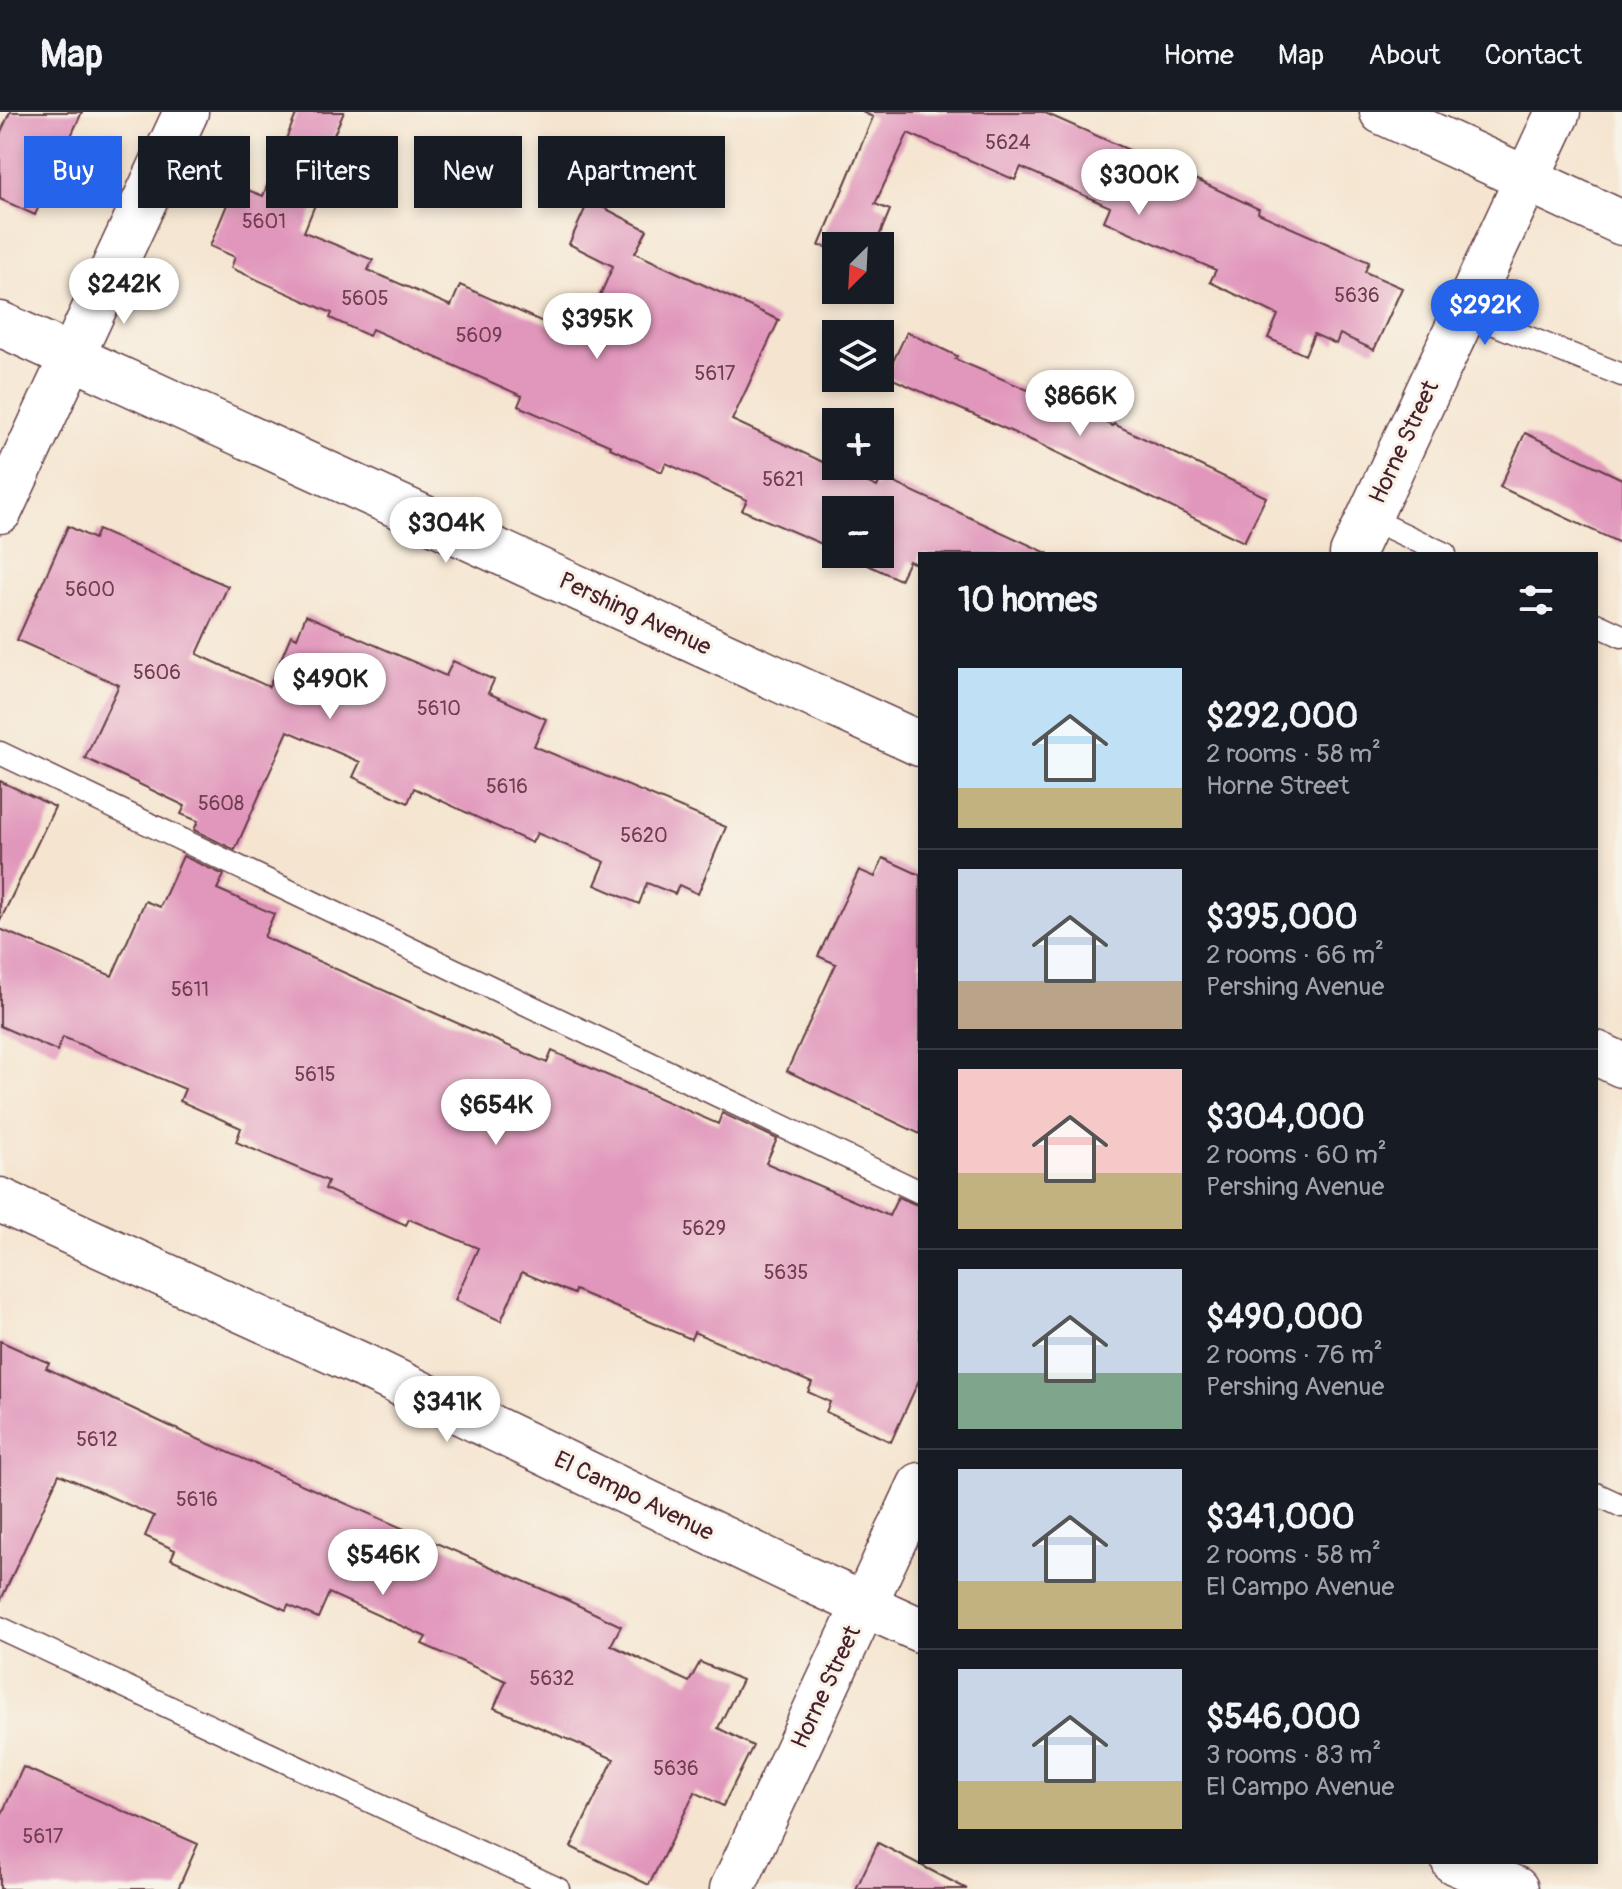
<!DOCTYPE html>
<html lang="en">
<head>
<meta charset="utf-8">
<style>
  body { margin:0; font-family:Pangolin,sans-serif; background:#242831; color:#f1f3f6; height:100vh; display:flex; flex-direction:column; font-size:30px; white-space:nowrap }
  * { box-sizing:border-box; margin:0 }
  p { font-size:26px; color:#9ea1a6 }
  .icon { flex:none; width:44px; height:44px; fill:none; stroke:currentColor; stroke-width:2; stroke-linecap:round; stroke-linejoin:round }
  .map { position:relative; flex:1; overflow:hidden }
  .details { position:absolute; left:918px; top:440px; width:680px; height:1312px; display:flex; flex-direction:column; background:#171b24; border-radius:0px; box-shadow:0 4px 12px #0003 }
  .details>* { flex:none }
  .top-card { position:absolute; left:24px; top:24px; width:760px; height:72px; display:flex; gap:16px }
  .needle { width:52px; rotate:204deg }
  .fabs { position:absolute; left:822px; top:120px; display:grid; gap:16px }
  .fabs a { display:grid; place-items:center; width:72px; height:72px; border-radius:0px; background:#171b24; box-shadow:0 4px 12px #0003; font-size:40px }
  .price { position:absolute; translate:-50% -68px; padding:0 18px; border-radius:28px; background:#fff; color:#222; font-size:26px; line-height:52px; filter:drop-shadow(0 2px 4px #0008) }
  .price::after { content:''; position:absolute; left:50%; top:48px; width:24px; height:18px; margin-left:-12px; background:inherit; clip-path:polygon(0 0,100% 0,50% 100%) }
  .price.active { background:#2563eb; color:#fff }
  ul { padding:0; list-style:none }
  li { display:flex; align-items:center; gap:24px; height:200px; padding:0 40px }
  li+li { border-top:2px solid #363941 }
  li span { display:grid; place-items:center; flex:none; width:224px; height:160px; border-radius:0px; color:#555 }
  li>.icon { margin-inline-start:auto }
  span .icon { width:96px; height:96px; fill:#fffc; stroke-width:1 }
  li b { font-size:34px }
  h2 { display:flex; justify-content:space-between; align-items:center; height:96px; padding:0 40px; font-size:34px }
  .pill { padding:0 28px; border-radius:0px; background:#171b24; box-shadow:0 4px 12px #0003; font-size:28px; line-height:72px }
  .pill.active { background:#2563eb; color:#fff }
  header { display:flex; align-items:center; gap:48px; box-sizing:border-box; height:112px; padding:0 40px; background:#171b24; border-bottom:2px solid #363941 }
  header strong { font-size:38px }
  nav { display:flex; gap:44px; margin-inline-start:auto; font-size:28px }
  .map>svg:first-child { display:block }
</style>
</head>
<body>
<header>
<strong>Map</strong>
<nav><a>Home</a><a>Map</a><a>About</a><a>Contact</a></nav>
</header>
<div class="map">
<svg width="1622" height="1777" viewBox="0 0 1622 1777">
  <rect width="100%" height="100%" fill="#f7f3e8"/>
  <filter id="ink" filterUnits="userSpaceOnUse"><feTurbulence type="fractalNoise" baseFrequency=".0125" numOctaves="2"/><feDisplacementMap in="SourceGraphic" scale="16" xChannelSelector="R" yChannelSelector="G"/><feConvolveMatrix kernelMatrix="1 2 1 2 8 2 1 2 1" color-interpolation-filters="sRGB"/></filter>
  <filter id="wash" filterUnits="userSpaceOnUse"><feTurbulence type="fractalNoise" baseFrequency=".006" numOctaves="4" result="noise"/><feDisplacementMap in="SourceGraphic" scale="32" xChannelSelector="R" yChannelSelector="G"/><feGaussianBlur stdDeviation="1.8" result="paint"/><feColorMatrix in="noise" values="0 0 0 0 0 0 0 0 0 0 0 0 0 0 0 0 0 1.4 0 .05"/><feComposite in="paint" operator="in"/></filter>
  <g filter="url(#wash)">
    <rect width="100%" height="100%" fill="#f5e5d0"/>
    <g id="blocks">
      <path fill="#e197bc" d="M10,0h72l-47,103 -35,-16v-65z
        M297,0h47l-26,59 9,4 -23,57 69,28 -5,10 83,36 9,-21 121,54 32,-73 -44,-22 20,-44 58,30 -12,23 144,67 -47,100 145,67 5,-10 167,77h-129l-4,10 -7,-3 -9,19 -56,-26h36v-44h-44v40l-94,-40 5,-10 -81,-37 -4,9 -52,-24 1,-2 -93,-40 4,-10 -150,-67 -3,7 -39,-18 2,-5 -101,-45 4,-11 -25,-11 25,-61 28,11z
        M862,0h181l154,68 62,29 -1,4 111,49 -4,10 37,16 -28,62 -34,-16 -4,10 -22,-10 -9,21 -37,-17 10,-23 -68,-33 6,-12 -112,-49 6,-14 -89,-40 -6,13 -107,-47 -33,71 15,6 -15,36h-39v2l-17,-2 54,-129z
        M907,220l50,24 -2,3 158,67 1,-2 152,73 -22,45 -209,-100 -149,-66z
        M1525,321l97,46v65l-122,-57z
        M68,414l26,13 4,-9 130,56 -31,68 72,33 22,-52 6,3 9,-23 140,61 7,-15 41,19 -6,13 58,26 -12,27 192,81 -28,67 -19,-9 -4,9 -28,-11 -8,21 -44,-19 10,-23 -68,-29 -5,10 -118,-55 -6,15 -55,-26 7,-15 -72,-31 -53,119 -41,-20 4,-9 -17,-7 4,-8 -100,-48 34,-73 -102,-45z
        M0,669l55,26 -55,114z
        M183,744l41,19 -7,14 57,25 -10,23 283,126 5,-12 166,73 4,-11 55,26 -11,24 123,53 9,-19 22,9v172l-29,64 -65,-30 4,-10 -22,-10 4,-9 -118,-51 -3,7 -116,-49 -1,4 -52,-22 -21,49 -46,-21 23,-52 -69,-29 -3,6 -81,-36 3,-8 -92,-39 5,-14 -61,-27 5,-12 -122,-52 -6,14 -57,-25v-97l112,47 33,-75 15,6z
        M883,746l37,17v259l-133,-63 49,-107 -18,-8 41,-86 16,7z
        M0,1229l49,22 -3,5 145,68 376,164 54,26 -10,19 78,37 11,-20 42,18 -24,48 35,18 -30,60 -28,-14 -46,93 -78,-38 43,-88 -120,-51 12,-27 -84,-37 4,-7 -97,-44 -11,25 -30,-13 -2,5 -115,-51 4,-9 -30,-14 9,-20 -95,-42 -59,128z
        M23,1655l175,77 -20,45h-178v-71z
        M878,1731l89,46h-111z"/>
    </g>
  </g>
  <g filter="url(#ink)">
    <use href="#blocks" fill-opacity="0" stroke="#643d44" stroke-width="2"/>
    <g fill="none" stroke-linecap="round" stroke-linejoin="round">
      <defs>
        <path id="lane" d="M1464,200l158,63
          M1369,406l76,36
          M1596,512l26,12
          M0,641l920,439
          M1596,1382l26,12
          M0,1516l558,261"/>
        <path id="street" d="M1382,0l240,111
          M0,212l920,420
          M0,399l186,-399
          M1596,941l26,12
          M0,1088l364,166 439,211 117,53
          M1454,1750l62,27"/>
        <path id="secondary" d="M1352,442l206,-442
          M732,1777l188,-404"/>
      </defs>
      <use href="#lane" stroke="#643d44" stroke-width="25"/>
      <use href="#street" stroke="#643d44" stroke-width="47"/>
      <use href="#secondary" stroke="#643d44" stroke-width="47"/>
      <use href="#lane" stroke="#fff" stroke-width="22"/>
      <use href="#street" stroke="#fff" stroke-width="44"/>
      <use href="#secondary" stroke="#fff" stroke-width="44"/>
    </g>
  </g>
  <g text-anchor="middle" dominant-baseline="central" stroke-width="6" stroke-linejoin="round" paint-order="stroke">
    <g font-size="20" fill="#703d4f">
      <text x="1008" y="30">5624</text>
      <text x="264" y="109">5601</text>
      <text x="1357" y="183">5636</text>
      <text x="365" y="186">5605</text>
      <text x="479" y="223">5609</text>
      <text x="715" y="261">5617</text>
      <text x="783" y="367">5621</text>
      <text x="90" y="477">5600</text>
      <text x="157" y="560">5606</text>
      <text x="439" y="596">5610</text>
      <text x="507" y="674">5616</text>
      <text x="221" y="691">5608</text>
      <text x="644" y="723">5620</text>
      <text x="190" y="877">5611</text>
      <text x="315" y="962">5615</text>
      <text x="704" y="1116">5629</text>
      <text x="786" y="1160">5635</text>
      <text x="97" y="1327">5612</text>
      <text x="197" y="1387">5616</text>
      <text x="552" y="1566">5632</text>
      <text x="676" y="1656">5636</text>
      <text x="43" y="1724">5617</text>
    </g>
    <g font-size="24" fill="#4a1f2b" stroke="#f7f3e8">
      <text transform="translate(1404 330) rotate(-65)">Horne Street</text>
      <text transform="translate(635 502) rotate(25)">Pershing Avenue</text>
      <text transform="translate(634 1384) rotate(26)">El Campo Avenue</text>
      <text transform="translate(826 1575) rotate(-65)">Horne Street</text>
    </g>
  </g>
</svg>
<div class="fabs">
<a><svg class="needle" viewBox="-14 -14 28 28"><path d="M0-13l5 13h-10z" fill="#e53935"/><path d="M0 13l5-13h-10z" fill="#9ea1a6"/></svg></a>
<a><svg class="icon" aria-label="layers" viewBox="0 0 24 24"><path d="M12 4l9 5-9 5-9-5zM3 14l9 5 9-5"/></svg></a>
<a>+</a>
<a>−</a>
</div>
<b class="price" style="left:1139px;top:105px">$300K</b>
<b class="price" style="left:124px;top:214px">$242K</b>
<b class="price active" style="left:1485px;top:235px">$292K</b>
<b class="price" style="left:597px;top:249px">$395K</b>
<b class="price" style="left:1080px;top:326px">$866K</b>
<b class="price" style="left:446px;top:453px">$304K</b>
<b class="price" style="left:330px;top:609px">$490K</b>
<b class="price" style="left:496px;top:1035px">$654K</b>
<b class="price" style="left:447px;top:1332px">$341K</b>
<b class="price" style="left:383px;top:1485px">$546K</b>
<div class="top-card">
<a class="pill active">Buy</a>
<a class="pill">Rent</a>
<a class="pill">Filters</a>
<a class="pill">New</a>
<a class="pill">Apartment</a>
</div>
<section class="details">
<h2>10 homes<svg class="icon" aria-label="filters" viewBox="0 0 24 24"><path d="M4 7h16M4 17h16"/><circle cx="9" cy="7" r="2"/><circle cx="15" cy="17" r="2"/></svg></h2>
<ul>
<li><span style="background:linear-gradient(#bfe0f5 75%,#c2b280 0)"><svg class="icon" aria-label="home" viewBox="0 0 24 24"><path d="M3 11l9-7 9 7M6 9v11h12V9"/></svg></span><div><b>$292,000</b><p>2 rooms · 58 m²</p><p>Horne Street</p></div></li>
<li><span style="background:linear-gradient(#c9d6e8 70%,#b9a48a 0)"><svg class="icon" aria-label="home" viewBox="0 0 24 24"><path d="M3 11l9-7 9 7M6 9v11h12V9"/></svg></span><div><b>$395,000</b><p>2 rooms · 66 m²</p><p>Pershing Avenue</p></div></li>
<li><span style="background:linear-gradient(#f6c9c9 65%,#c2b280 0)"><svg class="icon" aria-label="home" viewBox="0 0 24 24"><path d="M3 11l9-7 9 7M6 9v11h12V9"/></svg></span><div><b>$304,000</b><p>2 rooms · 60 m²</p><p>Pershing Avenue</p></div></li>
<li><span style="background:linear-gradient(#c9d6e8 65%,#7fa58c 0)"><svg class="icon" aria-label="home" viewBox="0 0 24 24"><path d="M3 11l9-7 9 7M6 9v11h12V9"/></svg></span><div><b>$490,000</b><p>2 rooms · 76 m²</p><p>Pershing Avenue</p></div></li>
<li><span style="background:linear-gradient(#c9d6e8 70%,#c2b280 0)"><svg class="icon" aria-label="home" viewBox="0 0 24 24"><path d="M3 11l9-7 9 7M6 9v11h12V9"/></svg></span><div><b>$341,000</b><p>2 rooms · 58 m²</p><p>El Campo Avenue</p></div></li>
<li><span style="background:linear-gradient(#c9d6e8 70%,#c2b280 0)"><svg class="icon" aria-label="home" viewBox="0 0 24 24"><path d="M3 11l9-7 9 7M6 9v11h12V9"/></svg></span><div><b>$546,000</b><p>3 rooms · 83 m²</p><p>El Campo Avenue</p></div></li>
</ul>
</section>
</div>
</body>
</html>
